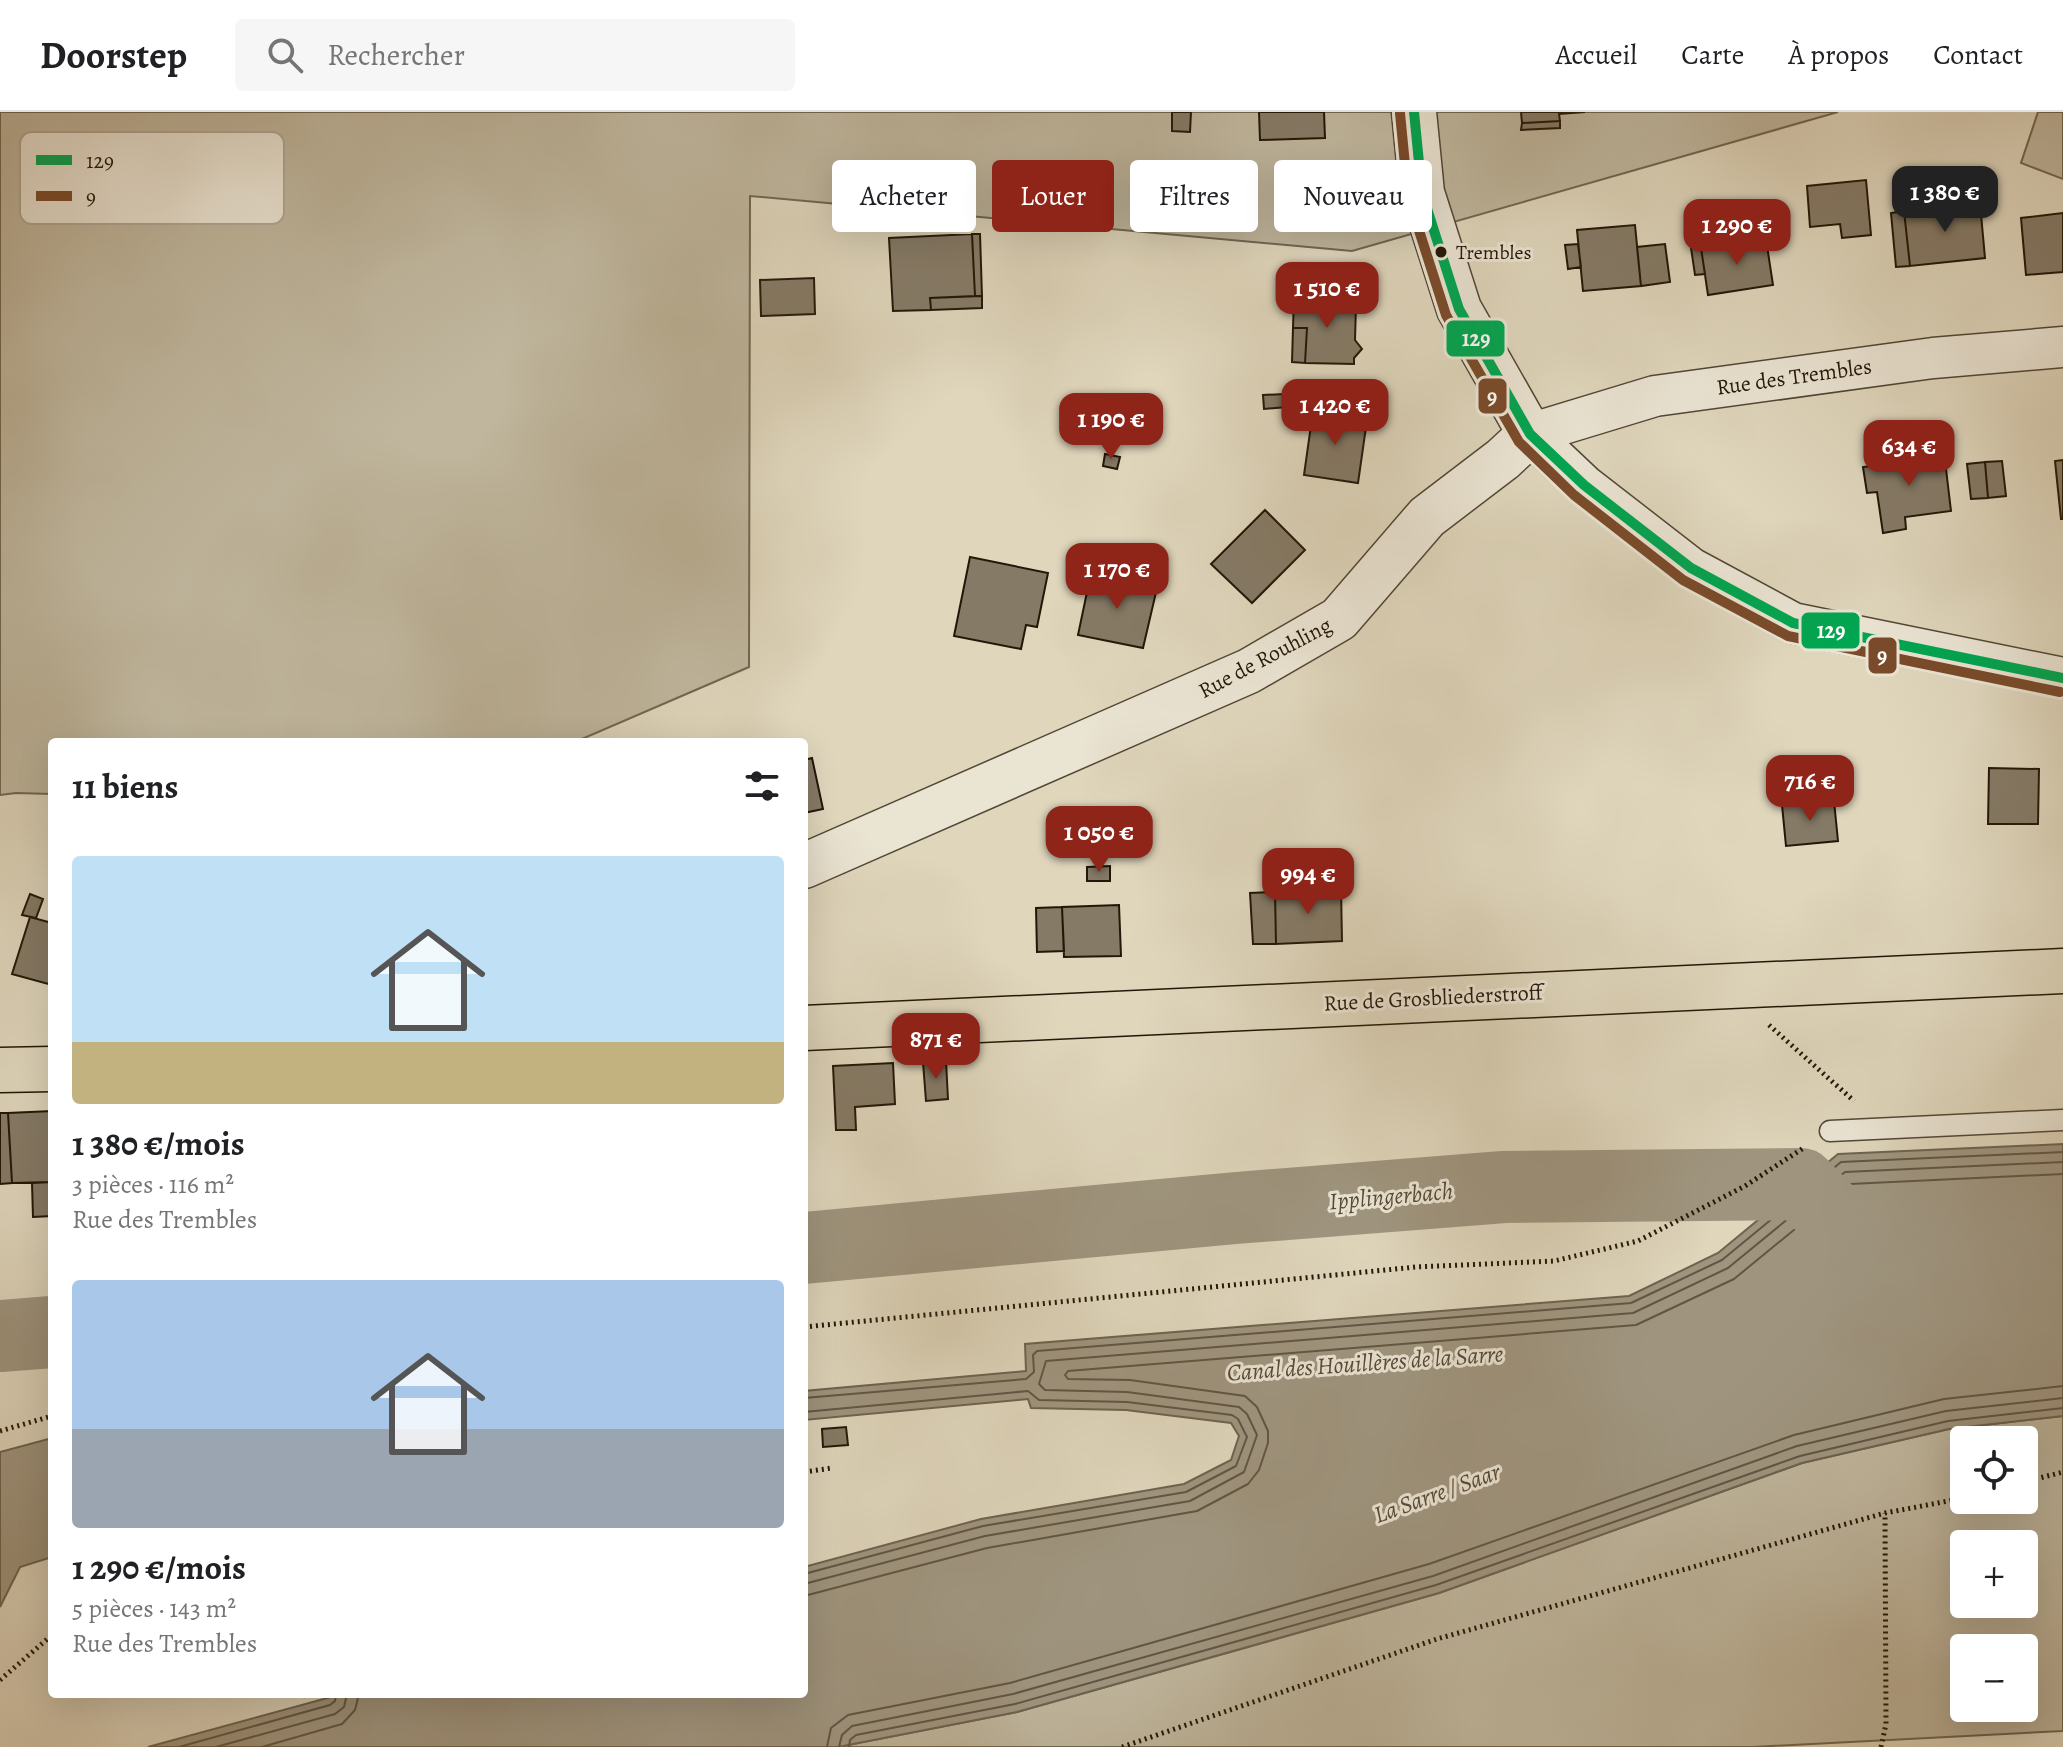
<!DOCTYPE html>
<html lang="fr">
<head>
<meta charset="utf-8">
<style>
  body { margin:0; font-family:Alegreya,serif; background:#f6f6f6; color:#202124; height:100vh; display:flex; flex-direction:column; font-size:30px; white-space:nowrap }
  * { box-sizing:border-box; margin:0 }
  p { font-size:26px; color:#757577 }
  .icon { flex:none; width:44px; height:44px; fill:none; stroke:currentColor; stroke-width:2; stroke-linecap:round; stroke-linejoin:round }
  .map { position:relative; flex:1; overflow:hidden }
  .details { position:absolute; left:48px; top:626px; width:760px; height:960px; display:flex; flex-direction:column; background:#fff; border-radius:8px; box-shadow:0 8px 32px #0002 }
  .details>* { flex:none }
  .top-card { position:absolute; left:832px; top:48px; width:760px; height:72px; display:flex; gap:16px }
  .controls { position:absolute; left:1950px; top:1314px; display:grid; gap:16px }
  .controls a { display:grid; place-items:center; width:88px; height:88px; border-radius:8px; background:#fff; box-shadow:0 8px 32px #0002; font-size:40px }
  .price { position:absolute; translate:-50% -68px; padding:0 18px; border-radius:16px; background:#8f2418; color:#fff; font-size:26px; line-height:52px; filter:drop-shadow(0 2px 4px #0008) }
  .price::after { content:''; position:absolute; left:50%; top:48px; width:24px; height:18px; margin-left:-12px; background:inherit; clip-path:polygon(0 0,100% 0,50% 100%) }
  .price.selected { background:#222; color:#fff }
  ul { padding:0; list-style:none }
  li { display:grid; align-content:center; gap:16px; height:424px; padding:0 24px }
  li span { display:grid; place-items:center; height:248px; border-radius:8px; color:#555 }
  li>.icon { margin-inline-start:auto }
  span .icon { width:144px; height:144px; fill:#fffc; stroke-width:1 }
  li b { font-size:34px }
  h2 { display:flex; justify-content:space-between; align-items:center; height:96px; padding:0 24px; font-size:34px }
  .tag { padding:0 28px; border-radius:8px; background:#fff; box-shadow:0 8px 32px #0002; font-size:28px; line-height:72px }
  .tag.selected { background:#8f2418; color:#fff }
  header { display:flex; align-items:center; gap:48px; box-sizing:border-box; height:112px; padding:0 40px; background:#fff; border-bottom:2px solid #e0e0e0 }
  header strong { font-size:38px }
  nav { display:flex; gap:44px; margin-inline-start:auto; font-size:28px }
  .search { width:560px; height:72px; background:#f6f6f6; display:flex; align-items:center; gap:20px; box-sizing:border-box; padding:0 28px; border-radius:8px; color:#757577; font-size:30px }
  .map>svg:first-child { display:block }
</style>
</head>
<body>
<header>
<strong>Doorstep</strong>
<div class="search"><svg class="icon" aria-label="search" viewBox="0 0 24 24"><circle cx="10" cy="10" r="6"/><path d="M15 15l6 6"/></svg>Rechercher</div>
<nav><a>Accueil</a><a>Carte</a><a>À propos</a><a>Contact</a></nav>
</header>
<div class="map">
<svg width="2063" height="1635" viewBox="0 0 2063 1635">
  <rect width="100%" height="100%" fill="#dfd6bc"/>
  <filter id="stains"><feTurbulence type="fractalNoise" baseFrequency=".0025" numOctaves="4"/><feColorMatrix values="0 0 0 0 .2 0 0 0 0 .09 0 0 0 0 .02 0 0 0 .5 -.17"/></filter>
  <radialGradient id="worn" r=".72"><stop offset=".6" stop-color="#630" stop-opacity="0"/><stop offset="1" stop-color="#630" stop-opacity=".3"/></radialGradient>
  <path fill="#bfb69d" stroke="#716652" stroke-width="2" fill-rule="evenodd" d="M0,0h1838l-486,139 -602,-55 -1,471 -174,75h-523v52l-36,-1 -16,2z
    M2038,0h25v67l-42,-16z
    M2063,1304v315l-310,16h-915l179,-35 422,-119 363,-130 147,-34zM1964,1328h60v60h-60zM1964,1432h60v60h-60zM1964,1536h60v60h-60z"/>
  <path fill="#9f957f" stroke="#6d634f" stroke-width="2" d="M2063,1032v272l-114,13 -147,34 -363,130 -422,119 -179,35h-690l194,-53h462v-127l177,-48 203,-35 47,-24 8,-24 -8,-13 -105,-13 -95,-2 -3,-9 -224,21v-29l222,-20 -1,-27 604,-48 89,-43 120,-99z
    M52,1326v119l-32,10 -20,40v-155z"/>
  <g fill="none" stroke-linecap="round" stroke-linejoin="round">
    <path stroke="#615644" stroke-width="2" d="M804,1286l222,-19 8,-7 -1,-17 4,-4 594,-48 91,-43 119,-98 222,-10
      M804,1300l224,-21 11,9 88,2 105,13 6,4 9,18 -11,29 -50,26 -203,34 -179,48
      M804,1472l181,-48 205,-35 54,-29 13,-37 -10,-21 -8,-7 -112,-15 -82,-2 -6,-6 7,-23 587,-48 95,-45 117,-96 218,-10
      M804,1484l183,-48 210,-37 51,-27 11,-14 9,-27v-12l-11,-24 -12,-11 -115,-16 -62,-1 -3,-4 3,-4 568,-46 98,-46 116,-95 213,-10
      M179,1635l151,-42 5,-4 1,-7
      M216,1635l119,-33 9,-7 3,-13
      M262,1635l80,-23 13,-14 4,-16
      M827,1635l4,-19 17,-13 162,-32 419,-119 365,-129 150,-36 119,-13
      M839,1635l3,-12 10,-9 161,-32 420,-118 364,-130 149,-35 117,-13
      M849,1635l1,-7 6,-5 159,-31 421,-119 364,-129 148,-35 115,-13"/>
    <path stroke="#9f957f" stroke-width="72" d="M804,1136l432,-40 268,-21 297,-3 70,72
      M0,1224l52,-4"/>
  </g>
  <path fill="#857a66" stroke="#231708" stroke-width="2" d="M1172,0h19l-1,20 -18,-1z
    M1259,0h65l1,26 -65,2z
    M1521,0h64l-26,2 1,7 -38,2z
    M1560,9v7l-39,2 1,-7z
    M1866,68l5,55 -29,3 -2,-14 -30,3 -3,-41z
    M1976,72l1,20 -35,3 -1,-14 9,-1 -1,-6z
    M1980,91l5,55 -75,8 -6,-55z
    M1904,99l6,55 -14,1 -5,-54z
    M2063,101v59l-37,3 -5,-57z
    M1635,113l6,61 -58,5 -6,-61z
    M1715,118l2,16 -16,2 4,26 -10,1 -6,-41z
    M972,122l3,62 -45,2 1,12 -38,1 -4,-73z
    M972,122h8l2,62h-7z
    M1766,127l7,46 -65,10 -7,-47z
    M1578,132l3,23 -13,2 -3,-24z
    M1665,132l5,38 -29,4 -4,-39z
    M814,166l1,36 -54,2 -1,-36z
    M982,184v12l-51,2 -1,-12z
    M1294,185l52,2 -1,6h11l-1,35 7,9 -8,9v6l-49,-1 2,-35h-14z
    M1293,216h14l-2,35 -13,-1z
    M1285,282l2,13 -23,2 -1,-14z
    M1313,299l54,9 -9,63 -54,-8z
    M1944,340l7,59 -46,6 1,12 -23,4 -6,-41 -10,1 -4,-26 32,-4 -1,-6z
    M1105,342l15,3 -3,12 -14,-3z
    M2063,348v59h-2l-6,-58z
    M2002,349l4,35 -18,2 -3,-36z
    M1985,350l3,36 -17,1 -4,-35z
    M1265,398l40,40 -53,53 -41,-39z
    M970,445l78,16 -11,54 -11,-2 -5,24 -67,-13z
    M1091,461l66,15 -14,60 -65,-13z
    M812,646l11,51 -19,4v-53z
    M1989,656l50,1 -1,55h-50z
    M1833,672l1,17 -52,4 -2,-17z
    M1834,689l4,40 -52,5 -4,-41z
    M1110,754v15h-23v-14z
    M1341,777l1,52 -66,3 -1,-52z
    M1275,780l1,52h-23l-3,-51z
    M30,782l13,5 -7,19 -14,-3z
    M1119,793l2,51 -57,1 -2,-50z
    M1062,795l2,44 -27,1 -1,-44z
    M30,805l22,6v62l-40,-11z
    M946,949l2,38 -22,2 -3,-39z
    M893,951l2,41 -40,3 1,23h-20l-3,-64z
    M52,999v71l-40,1 -4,-70z
    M0,1001h8l4,70 -12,1z
    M52,1070v34l-19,1 -1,-34z
    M846,1315l2,18 -25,2 -1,-18z"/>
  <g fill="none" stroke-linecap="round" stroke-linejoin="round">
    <defs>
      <path id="service" d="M1830,1019l233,-11"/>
      <path id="minor" d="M2063,235l-130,11 -278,38 -125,38 54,51 107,83 102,55 270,55"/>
      <path id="tertiary" d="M804,754l445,-195 90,-52 88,-102 76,-58 27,-25 -71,-125 -37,-116 -8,-81"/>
      <path id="primary" d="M804,916l1259,-57
        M0,958l52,-1"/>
    </defs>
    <use href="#service" stroke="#524735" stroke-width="23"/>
    <use href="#minor" stroke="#524735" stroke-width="43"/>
    <use href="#tertiary" stroke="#524735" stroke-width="47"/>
    <use href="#primary" stroke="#231708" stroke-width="47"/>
    <path stroke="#231708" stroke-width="5" stroke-dasharray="2 4" stroke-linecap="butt" d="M1769,913l85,76
      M804,1215l612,-60 138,-6 84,-20 107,-55 60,-39
      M0,1319l52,-15
      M804,1360l28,-4
      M2024,1370l39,-10
      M0,1568l52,-45
      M1122,1635l315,-108 448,-126 79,-15
      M1881,1635l5,-23 -1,-211"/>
    <use href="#service" stroke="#eae4d3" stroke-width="20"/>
    <use href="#minor" stroke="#eae4d3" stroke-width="40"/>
    <use href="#tertiary" stroke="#eae4d3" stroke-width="44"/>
    <use href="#primary" stroke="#dfd6bc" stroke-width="44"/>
    <defs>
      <path id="bus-1" d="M1414,0l8,81 37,116 71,125 54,51 107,83 102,55 270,55"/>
      <path id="bus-2" d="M1400,1l8,83 38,119 73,127 55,53 109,85 105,56 272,56"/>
    </defs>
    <use href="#bus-1" stroke="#eae4d3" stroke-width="16"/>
    <use href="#bus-2" stroke="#eae4d3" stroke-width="16"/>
    <use href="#bus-1" stroke="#00a651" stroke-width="10"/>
    <use href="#bus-2" stroke="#7a4b2a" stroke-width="10"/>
  </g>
  <circle fill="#231708" stroke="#eae4d3" stroke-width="3" cx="1441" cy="140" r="7"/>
  <g text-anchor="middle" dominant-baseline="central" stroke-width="6" stroke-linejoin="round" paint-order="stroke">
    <g font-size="20" fill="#231708" stroke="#eae4d3" text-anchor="start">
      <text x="1456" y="140">Trembles</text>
    </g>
    <g font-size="22" fill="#231708" stroke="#eae4d3">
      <text transform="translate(1794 265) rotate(-8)">Rue des Trembles</text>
      <text transform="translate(1265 546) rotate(-28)">Rue de Rouhling</text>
      <text transform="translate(1433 886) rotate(-3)">Rue de Grosbliederstroff</text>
    </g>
    <g font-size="24" font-style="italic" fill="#554938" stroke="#eae4d3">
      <text transform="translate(1391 1084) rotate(-5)">Ipplingerbach</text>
      <text transform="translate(1365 1251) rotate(-4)">Canal des Houillères de la Sarre</text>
      <text transform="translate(1437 1381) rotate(-20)">La Sarre / Saar</text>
    </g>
  </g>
  <rect x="20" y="20" width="264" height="92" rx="12" fill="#eae4d3" stroke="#aea696" stroke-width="2"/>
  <rect x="36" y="43" width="36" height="10" fill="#00a651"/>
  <rect x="36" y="79" width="36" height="10" fill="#7a4b2a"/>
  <g font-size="22" fill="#231708">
    <text x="86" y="56">129</text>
    <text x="86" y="92">9</text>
  </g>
  <g stroke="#eae4d3" stroke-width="3">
    <rect x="1445" y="207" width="61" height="39" rx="8" fill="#00a651"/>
    <rect x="1477" y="265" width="31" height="38" rx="8" fill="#7a4b2a"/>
    <rect x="1800" y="499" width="61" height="39" rx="8" fill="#00a651"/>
    <rect x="1867" y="524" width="31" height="39" rx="8" fill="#7a4b2a"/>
  </g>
  <g font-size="22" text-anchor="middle" font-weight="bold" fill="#fff">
    <text x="1476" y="234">129</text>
    <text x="1492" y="292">9</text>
    <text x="1831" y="526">129</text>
    <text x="1882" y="551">9</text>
  </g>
  <rect width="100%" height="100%" filter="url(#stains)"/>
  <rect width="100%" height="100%" fill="url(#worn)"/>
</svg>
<div class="controls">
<a><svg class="icon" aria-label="locate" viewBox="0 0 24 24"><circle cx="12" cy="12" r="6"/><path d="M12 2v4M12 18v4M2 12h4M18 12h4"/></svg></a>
<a>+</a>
<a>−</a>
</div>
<b class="price selected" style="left:1945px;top:122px">1 380 €</b>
<b class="price" style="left:1737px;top:155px">1 290 €</b>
<b class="price" style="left:1327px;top:218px">1 510 €</b>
<b class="price" style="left:1335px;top:335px">1 420 €</b>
<b class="price" style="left:1111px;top:349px">1 190 €</b>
<b class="price" style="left:1909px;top:376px">634 €</b>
<b class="price" style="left:1117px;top:499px">1 170 €</b>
<b class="price" style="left:1810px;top:711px">716 €</b>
<b class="price" style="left:1099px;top:762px">1 050 €</b>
<b class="price" style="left:1308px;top:804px">994 €</b>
<b class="price" style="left:936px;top:969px">871 €</b>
<div class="top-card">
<a class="tag">Acheter</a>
<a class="tag selected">Louer</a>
<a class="tag">Filtres</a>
<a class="tag">Nouveau</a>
</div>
<section class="details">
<h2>11 biens<svg class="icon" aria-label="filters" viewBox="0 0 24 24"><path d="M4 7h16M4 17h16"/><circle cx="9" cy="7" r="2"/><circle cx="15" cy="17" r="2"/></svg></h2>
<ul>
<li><span style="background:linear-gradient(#bfe0f5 75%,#c2b280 0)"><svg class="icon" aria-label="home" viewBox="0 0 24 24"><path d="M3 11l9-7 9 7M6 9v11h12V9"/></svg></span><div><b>1 380 €/mois</b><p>3 pièces · 116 m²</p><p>Rue des Trembles</p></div></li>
<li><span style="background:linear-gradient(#a9c7e8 60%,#9aa5b1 0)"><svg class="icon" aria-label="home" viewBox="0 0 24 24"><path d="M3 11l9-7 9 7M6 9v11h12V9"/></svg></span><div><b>1 290 €/mois</b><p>5 pièces · 143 m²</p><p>Rue des Trembles</p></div></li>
</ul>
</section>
</div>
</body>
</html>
